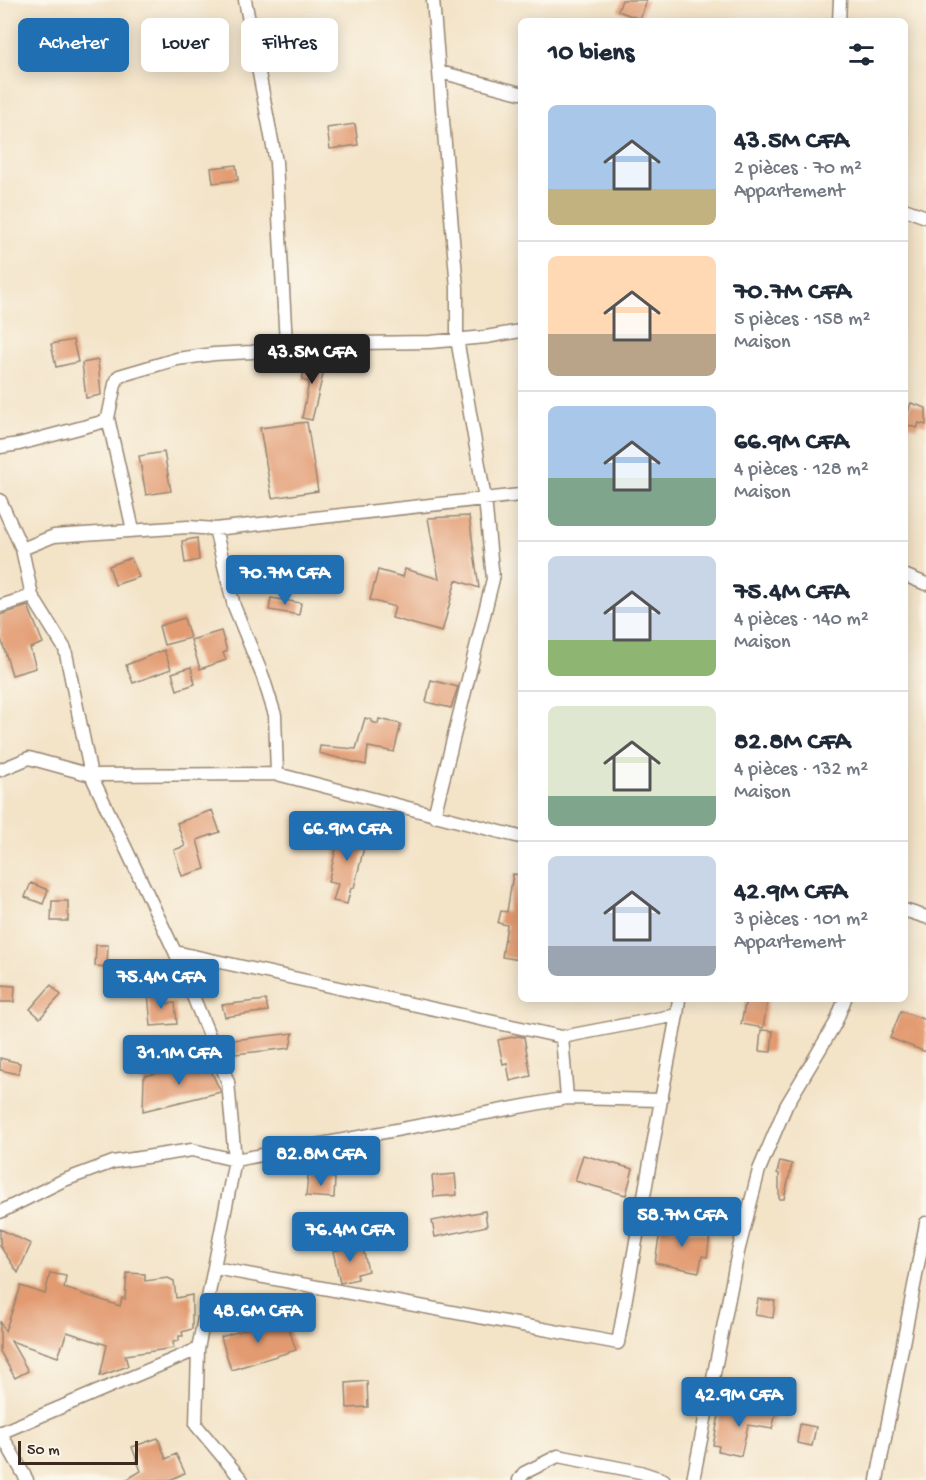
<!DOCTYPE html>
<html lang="fr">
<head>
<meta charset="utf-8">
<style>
  body { margin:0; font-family:"Gochi Hand",sans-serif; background:#f2f2f3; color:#1f2937; height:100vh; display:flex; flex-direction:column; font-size:22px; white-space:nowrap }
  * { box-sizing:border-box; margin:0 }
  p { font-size:20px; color:#747a83 }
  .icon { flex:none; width:33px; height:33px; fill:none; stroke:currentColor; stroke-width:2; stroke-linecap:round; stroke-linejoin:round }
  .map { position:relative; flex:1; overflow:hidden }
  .side { position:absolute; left:518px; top:18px; width:390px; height:984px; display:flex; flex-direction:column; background:#fff; border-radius:9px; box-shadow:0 3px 15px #0003 }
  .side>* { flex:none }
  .hud { position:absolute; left:18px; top:18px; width:410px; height:54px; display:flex; gap:12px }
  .scale { position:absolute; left:18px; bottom:15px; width:120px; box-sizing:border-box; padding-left:6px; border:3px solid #3b2a1e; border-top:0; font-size:16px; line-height:21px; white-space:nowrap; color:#3b2a1e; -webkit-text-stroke:4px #fbf7ec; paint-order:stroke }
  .price { position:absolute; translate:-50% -51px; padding:0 14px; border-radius:6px; background:#1f6fb2; color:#fff; font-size:20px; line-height:39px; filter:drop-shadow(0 2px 3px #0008) }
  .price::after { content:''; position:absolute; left:50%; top:36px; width:18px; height:14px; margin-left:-9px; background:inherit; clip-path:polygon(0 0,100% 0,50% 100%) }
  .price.active { background:#222; color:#fff }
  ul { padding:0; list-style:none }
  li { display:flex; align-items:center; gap:18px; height:150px; padding:0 30px }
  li+li { border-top:2px solid #e0e1e3 }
  li span { display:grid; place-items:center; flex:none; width:168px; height:120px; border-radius:9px; color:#555 }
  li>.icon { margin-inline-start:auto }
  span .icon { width:72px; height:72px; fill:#fffc; stroke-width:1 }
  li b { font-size:26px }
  h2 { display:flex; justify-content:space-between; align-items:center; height:72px; padding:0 30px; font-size:26px }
  .chip { padding:0 21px; border-radius:9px; background:#fff; box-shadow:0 3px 15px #0003; font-size:21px; line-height:54px }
  .chip.active { background:#1f6fb2; color:#fff }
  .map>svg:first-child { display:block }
</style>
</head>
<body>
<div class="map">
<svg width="926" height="1480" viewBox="0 0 926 1480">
  <rect width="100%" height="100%" fill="#fbf7ec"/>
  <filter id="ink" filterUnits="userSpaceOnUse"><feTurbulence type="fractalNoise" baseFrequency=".0167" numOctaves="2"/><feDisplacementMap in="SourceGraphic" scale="12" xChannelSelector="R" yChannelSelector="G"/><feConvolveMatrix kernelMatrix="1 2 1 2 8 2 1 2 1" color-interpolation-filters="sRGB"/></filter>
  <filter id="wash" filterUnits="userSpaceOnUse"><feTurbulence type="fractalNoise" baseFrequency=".008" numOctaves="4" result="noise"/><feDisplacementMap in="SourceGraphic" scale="24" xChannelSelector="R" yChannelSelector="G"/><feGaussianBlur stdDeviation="1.35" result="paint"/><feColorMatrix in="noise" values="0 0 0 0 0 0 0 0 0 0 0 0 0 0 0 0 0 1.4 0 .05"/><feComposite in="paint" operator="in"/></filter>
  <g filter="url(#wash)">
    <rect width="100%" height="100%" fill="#f3e3c7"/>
    <g id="blocks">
      <path fill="#e29a6f" d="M622,0h25l-7,19 -22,-8z
        M355,124l3,21 -28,4 -3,-21z
        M236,165l2,15 -25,3 -2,-15z
        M73,340l5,22 -22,5 -5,-23z
        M306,358l20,4 -14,58 -10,-2 7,-36 -7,-2z
        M98,360l3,35 -15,3 -4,-35z
        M911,403l15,5v17l-7,-2 -2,5 -13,-4z
        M307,422l11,69 -46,7 -12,-70z
        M164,452l7,39 -25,4 -7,-39z
        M469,516l10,72 -23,-8 -14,52 -50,-14 3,-11 -25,-7 8,-30 25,7 2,-8 34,10 -11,-61z
        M197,538l2,22 -14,3 -3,-22z
        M131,558l8,19 -24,8 -6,-19z
        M271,598l30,5 -2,12 -30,-5z
        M28,606l15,37 -13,5 6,20 -24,7 -12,-40v-20z
        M184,618l6,20 -26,7 -5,-19z
        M221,631l6,20 -4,2 3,7 -26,9 -9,-29z
        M164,650l7,19 -38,14 -7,-18z
        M191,667l4,17 -18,6 -5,-17z
        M431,680l27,7 -7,21 -25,-6z
        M365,718l7,2v2l6,2 1,-5 22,5 -7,28 -26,-5 -2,18 -47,-12 1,-7 36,3z
        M212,810l8,22 -23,8 8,29 -23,7 -8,-26 11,-4 -8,-23z
        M342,825l26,6 -14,57h-3l-4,16 -14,-3 5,-17 -10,-2z
        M513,874l7,1v37l-2,13h2v35l-18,-3 5,-32 -9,-2 3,-12 6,1z
        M31,883l17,7 -5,14 -18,-7z
        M52,901h16v20h-17z
        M96,945h12l-1,22 -12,-1z
        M0,985l15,1 -1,16h-14z
        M51,985l10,10 -21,23 -10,-9z
        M164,991l1,13 10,-1 2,21 -26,2 -3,-33z
        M746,999h22l-5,29 -22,-4z
        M266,1000l2,11 -43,6 -3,-12z
        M901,1011l25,9v32l-36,-14z
        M761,1030l12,1 -2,21 -12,-1z
        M293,1033l-3,15 -55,6 -2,-14z
        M518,1036l6,1 7,39 -21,5 -3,-18 -4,1 -5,-24z
        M0,1058l20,5 -2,11 -18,-4z
        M210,1062v7l11,23 -78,19 1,-35z
        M583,1155l50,14 -7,26 -51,-14z
        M780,1161l12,3 -8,35h-5v-25l-2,-1z
        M455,1174l2,21 -23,2 -2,-21z
        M308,1175l27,3 -1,20 -28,-2z
        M485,1211l2,15 -52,11 -3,-16z
        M661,1225l49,10 -3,22 -5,-1 -3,16 -44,-9z
        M0,1229l31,15 -13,29 -18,-27z
        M362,1244l6,27 -11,3 1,5 -18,4 -7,-32z
        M50,1273l16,3 -2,12 56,18 2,-8 3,1 2,-26 18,1v7l23,-3 6,3 2,17 16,-3v34l-10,3 1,4h-4v5l-6,1 1,6 -49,7 3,11 -28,10 7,-31 -40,-13 -9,25 -47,-16 17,30 -13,7 -15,-27v-30l5,10 16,-45 24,8z
        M758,1299l17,2 -2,17 -18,-3z
        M285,1317l11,33 -65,20 -10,-33z
        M367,1381l1,26 -21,1 -1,-25z
        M721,1406l25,5v-3l30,5 -4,16 -24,-4 -7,31 -23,-5 1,-5 -6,-1z
        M800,1424l16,3 -4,19 -15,-3z
        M158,1438l8,21 10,-5 9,19 -15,7h-44l15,-9 -9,-24z"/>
    </g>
  </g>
  <g filter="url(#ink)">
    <use href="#blocks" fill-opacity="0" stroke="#978672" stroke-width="1.5"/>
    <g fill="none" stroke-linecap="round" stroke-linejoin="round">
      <defs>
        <path id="street" d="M245,0l31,162 10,182
          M433,0l24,288v51l28,160 8,80 -59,237
          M839,21l1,-21
          M440,72l80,21
          M904,209l22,8
          M108,418l25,112
          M0,447l19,-3 83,-22 6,-4 7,-34 4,-8 58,-17 37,-5 38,-2 34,-8 144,-2 56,-5 34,-6
          M0,500l22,49 10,47 33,53 26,126 84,177 53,130 7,78 -37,189 -2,76 46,55
          M215,529l19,77 29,71 12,38 2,59
          M22,549l32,-13 134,-9 27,2 305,-34
          M904,575l22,9
          M0,606l32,-10
          M0,770l29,-12 62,17 186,-1 243,63
          M904,910l22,7
          M175,952l387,85 115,-22 2,-16
          M562,1037l5,61
          M0,1212l62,-31 51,-19 79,-12 43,10 332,-62 94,2 16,-85
          M215,1268l403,75 43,-243
          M0,1432l27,48
          M0,1433l198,-84
          M519,1480l5,-7 34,-17 82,16 24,8
          M693,1480l45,-228 21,-82 27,-64 49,-82 10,-25
          M877,1480l49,-257"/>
      </defs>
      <use href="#street" stroke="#978672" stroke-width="15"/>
      <use href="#street" stroke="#fff" stroke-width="12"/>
    </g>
  </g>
</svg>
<div class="scale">50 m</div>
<b class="price active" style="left:312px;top:385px">43.5M CFA</b>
<b class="price" style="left:285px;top:606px">70.7M CFA</b>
<b class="price" style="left:347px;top:862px">66.9M CFA</b>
<b class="price" style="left:161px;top:1010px">75.4M CFA</b>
<b class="price" style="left:179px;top:1086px">31.1M CFA</b>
<b class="price" style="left:321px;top:1187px">82.8M CFA</b>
<b class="price" style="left:682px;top:1248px">58.7M CFA</b>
<b class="price" style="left:350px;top:1263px">76.4M CFA</b>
<b class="price" style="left:258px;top:1344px">48.6M CFA</b>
<b class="price" style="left:739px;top:1428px">42.9M CFA</b>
<div class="hud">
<a class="chip active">Acheter</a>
<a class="chip">Louer</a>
<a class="chip">Filtres</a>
</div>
<section class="side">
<h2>10 biens<svg class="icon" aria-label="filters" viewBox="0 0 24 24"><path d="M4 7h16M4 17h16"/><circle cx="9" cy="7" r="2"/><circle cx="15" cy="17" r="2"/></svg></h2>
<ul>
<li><span style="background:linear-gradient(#a9c7e8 70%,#c2b280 0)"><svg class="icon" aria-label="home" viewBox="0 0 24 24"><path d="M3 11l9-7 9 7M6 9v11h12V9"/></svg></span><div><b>43.5M CFA</b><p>2 pièces · 70 m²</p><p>Appartement</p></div></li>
<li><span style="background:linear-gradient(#ffd9b3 65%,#b9a48a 0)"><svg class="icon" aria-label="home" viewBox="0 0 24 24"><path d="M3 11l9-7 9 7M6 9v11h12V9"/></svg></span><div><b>70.7M CFA</b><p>5 pièces · 158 m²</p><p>Maison</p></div></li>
<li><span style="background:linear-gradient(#a9c7e8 60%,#7fa58c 0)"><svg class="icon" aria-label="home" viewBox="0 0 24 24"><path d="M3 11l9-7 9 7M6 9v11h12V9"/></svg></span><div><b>66.9M CFA</b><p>4 pièces · 128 m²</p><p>Maison</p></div></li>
<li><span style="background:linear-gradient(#c9d6e8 70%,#8fb573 0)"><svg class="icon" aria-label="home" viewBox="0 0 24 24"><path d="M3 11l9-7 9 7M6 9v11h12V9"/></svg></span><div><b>75.4M CFA</b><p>4 pièces · 140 m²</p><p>Maison</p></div></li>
<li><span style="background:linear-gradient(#dfe7d0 75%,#7fa58c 0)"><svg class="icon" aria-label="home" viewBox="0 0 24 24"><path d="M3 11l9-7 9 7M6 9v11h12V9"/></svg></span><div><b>82.8M CFA</b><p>4 pièces · 132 m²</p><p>Maison</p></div></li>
<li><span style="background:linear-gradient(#c9d6e8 75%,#9aa5b1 0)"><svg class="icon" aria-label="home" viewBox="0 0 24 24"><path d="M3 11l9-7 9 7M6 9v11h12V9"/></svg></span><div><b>42.9M CFA</b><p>3 pièces · 101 m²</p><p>Appartement</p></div></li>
</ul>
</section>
</div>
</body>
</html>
